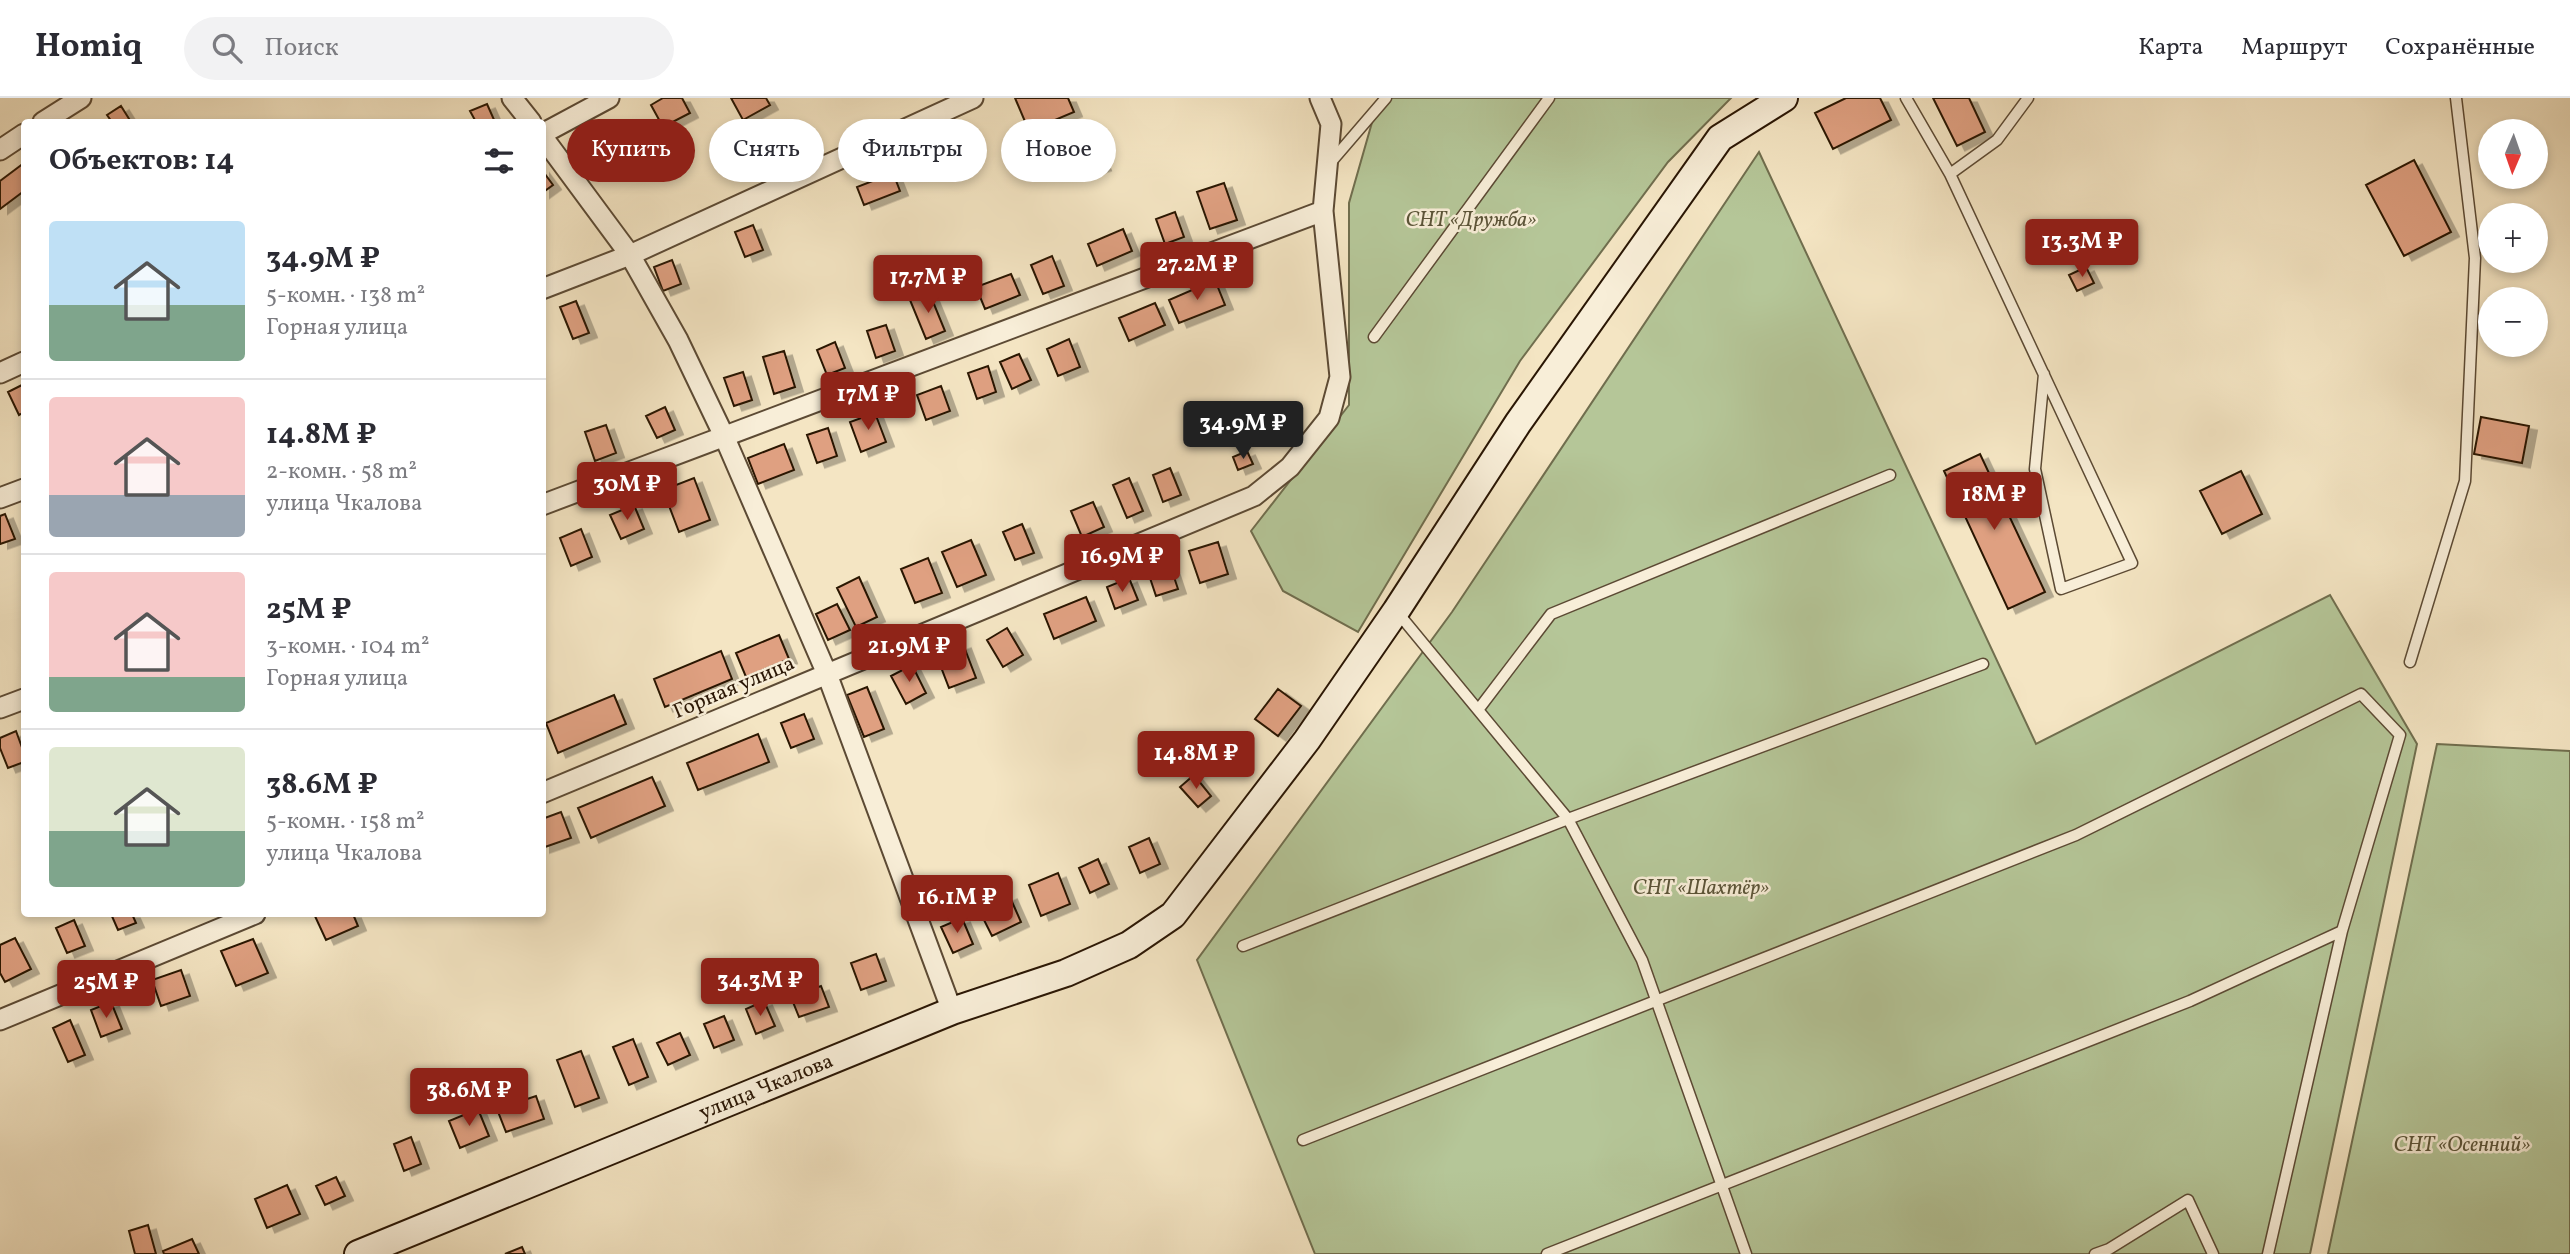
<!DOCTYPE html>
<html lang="ru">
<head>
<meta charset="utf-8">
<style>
  body { margin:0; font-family:Vollkorn,serif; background:#f2f2f3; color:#2b2b33; height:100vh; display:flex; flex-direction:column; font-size:26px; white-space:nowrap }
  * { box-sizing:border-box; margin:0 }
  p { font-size:23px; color:#7c7c81 }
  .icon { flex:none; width:38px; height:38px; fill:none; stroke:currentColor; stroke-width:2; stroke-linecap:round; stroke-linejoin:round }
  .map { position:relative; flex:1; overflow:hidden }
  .sheet { position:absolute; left:21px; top:21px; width:525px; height:798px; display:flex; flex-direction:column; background:#fff; border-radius:7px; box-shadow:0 4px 10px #0003 }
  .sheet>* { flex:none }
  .guide { position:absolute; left:567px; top:21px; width:665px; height:63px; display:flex; gap:14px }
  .needle { width:46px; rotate:182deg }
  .controls { position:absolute; left:2478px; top:21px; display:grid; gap:14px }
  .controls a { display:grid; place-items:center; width:70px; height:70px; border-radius:50%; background:#fff; box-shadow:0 4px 10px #0003; font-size:35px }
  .price { position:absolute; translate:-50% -60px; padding:0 16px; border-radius:7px; background:#8f2418; color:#fff; font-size:23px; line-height:46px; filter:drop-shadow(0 2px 4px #0008) }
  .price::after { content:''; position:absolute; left:50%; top:42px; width:21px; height:16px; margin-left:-10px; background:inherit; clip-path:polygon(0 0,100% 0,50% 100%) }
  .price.on { background:#222; color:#fff }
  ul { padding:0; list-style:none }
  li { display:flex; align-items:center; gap:21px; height:175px; padding:0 28px }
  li+li { border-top:2px solid #e1e1e2 }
  li span { display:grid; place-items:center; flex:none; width:196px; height:140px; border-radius:7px; color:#555 }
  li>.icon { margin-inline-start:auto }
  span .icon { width:84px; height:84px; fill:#fffc; stroke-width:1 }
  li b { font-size:30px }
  h2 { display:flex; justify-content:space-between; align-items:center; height:84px; padding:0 28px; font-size:30px }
  .pill { padding:0 24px; border-radius:32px; background:#fff; box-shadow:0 4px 10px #0003; font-size:24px; line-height:63px }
  .pill.on { background:#8f2418; color:#fff }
  header { display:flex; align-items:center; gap:42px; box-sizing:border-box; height:98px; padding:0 35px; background:#fff; border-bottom:2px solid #e1e1e2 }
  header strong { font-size:33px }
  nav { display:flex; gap:38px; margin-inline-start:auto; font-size:24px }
  .search { width:490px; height:63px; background:#f2f2f3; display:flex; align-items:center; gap:18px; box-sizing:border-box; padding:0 24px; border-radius:38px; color:#7c7c81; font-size:26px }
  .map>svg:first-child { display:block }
</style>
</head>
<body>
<header>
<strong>Homiq</strong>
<div class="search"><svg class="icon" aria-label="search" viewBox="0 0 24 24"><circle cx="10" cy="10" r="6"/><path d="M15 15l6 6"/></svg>Поиск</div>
<nav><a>Карта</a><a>Маршрут</a><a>Сохранённые</a></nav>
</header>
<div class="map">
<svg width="2570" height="1156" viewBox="0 0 2570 1156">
  <defs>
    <filter id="shadow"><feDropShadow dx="8" dy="4.5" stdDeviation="0" flood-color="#0004"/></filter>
  </defs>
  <rect width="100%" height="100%" fill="#f4e5c3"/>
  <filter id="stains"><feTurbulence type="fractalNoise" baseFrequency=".00286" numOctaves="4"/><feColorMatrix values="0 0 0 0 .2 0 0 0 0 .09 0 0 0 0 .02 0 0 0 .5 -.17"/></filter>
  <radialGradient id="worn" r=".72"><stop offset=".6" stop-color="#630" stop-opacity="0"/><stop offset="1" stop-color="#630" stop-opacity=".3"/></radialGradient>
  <path fill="#b5c698" stroke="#706e4e" stroke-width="2" d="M1379,0h352l-63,64 -148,199 -162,271 -75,-41 -32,-60 98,-126v-202z
    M1759,54l277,592 294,-149 87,149 -107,510h-995l-118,-294 255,-348z
    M2437,646l133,7v503h-242z"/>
  <path fill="#dfa081" stroke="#2a1604" stroke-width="2" filter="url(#shadow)" d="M663,0h19l8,15 -27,14 -12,-22z
    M731,0h35l4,7 -27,15z
    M1015,0h53l6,14 -45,19z
    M1846,0h34l11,22 -58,29 -18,-36z
    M1933,0h36l16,34 -28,14z
    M487,6l8,18h-19l-6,-11z
    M121,8l10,16h-19l-5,-7z
    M611,24l12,25 -36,19 -13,-25z
    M1092,37l11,31 -29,9 -10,-30z
    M2414,62l37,72 -47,24 -38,-71z
    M24,65v28l-24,18v-28z
    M542,72l11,15 -11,8z
    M893,75l7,18 -36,14 -7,-18z
    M1224,85l13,37 -27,9 -13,-37z
    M1175,114l9,25 -19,7 -9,-25z
    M753,127l10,25 -18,7 -10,-25z
    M1123,131l9,22 -35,15 -9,-22z
    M1052,158l12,30 -21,8 -12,-29z
    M672,162l9,24 -18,7 -9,-24z
    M2086,169l8,16 -17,8 -8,-16z
    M1011,176l9,21 -35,14 -9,-22z
    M1215,182l10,25 -46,18 -10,-23z
    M929,194l16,39 -19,8 -16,-39z
    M576,203l13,32 -16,6 -13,-32z
    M1155,205l10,22 -36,16 -10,-23z
    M886,227l9,26 -19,7 -9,-27z
    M1069,241l11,28 -22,9 -11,-27z
    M835,244l10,26 -18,7 -10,-25z
    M784,253l11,36 -21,7 -11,-37z
    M1019,256l12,26 -19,9 -12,-27z
    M988,268l8,26 -19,7 -9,-26z
    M743,274l9,28 -18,6 -10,-28z
    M22,287l2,5v22l-5,3 -11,-23z
    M941,288l9,25 -24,9 -9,-25z
    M665,309l10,23 -18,8 -11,-22z
    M875,315l11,29 -25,10 -11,-30z
    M2481,319l48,9 -7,37 -48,-9z
    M606,327l10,28 -21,8 -10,-29z
    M828,330l9,28 -20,7 -10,-28z
    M784,346l10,26 -36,14 -10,-26z
    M1247,353l6,13 -15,6 -5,-13z
    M1980,356l65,138 -37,17 -64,-138z
    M1170,370l11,27 -18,7 -10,-27z
    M2241,373l21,43 -40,20 -22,-43z
    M694,380l16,42 -31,12 -16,-42z
    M1129,380l14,33 -16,7 -14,-33z
    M1093,404l11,25 -22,10 -11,-26z
    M634,407l10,24 -23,10 -11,-24z
    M5,416l10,25 -15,5v-28z
    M1022,426l12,29 -19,7 -12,-28z
    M581,431l11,28 -21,9 -11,-28z
    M971,442l15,35 -29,12 -15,-35z
    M1218,444l10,32 -28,9 -11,-32z
    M928,460l14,35 -27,10 -14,-34z
    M1169,464l9,27 -22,7 -9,-27z
    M859,479l18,40 -21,10 -19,-39z
    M1129,480l9,22 -23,9 -8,-22z
    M1086,499l10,24 -42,18 -10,-25z
    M837,506l13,26 -22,10 -12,-26z
    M1007,530l16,27 -20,12 -16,-27z
    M779,537l10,24 -43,18 -10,-24z
    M963,546l13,34 -27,10 -13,-34z
    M721,553l11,28 -67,28 -11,-28z
    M912,567l14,28 -20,11 -15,-28z
    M867,589l17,42 -20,8 -17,-42z
    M1278,591l23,17 -23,30 -23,-17z
    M614,597l12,29 -68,29 -12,-30z
    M804,616l10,25 -23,9 -10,-25z
    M16,633l8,22v9l-16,6 -8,-20v-10z
    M758,636l11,28 -71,28 -11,-27z
    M1194,677l17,21 -13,11 -18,-20z
    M652,679l13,29 -74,32 -13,-30z
    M561,714l10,26 -29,10v-29z
    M1149,740l11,26 -20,9 -11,-26z
    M1098,761l11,25 -19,9 -11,-25z
    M1058,775l12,31 -29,12 -12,-31z
    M1009,797l12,27 -29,14 -13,-26z
    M111,816h21l4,9 -18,7z
    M314,816h39l5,12 -32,14z
    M962,820l11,26 -20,9 -12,-26z
    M74,822l11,26 -18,7 -11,-25z
    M15,840l16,31 -26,13 -5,-9v-28z
    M253,841l15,34 -32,13 -15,-35z
    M876,856l10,27 -25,9 -10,-27z
    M181,872l9,26 -29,10 -9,-26z
    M821,888l8,21 -30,10 -8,-20z
    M764,903l11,25 -19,8 -10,-25z
    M111,904l11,27 -21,8 -10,-27z
    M724,918l10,24 -20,8 -10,-24z
    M70,922l15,35 -17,7 -15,-34z
    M680,935l10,22 -22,10 -11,-22z
    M633,941l15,38 -19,8 -16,-38z
    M581,953l18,47 -24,9 -18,-47z
    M536,998l8,23 -38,13 -9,-23z
    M478,1011l11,27 -29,12 -11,-27z
    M411,1039l10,27 -17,7 -10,-27z
    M336,1079l9,19 -20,9 -9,-19z
    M287,1087l13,29 -33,14 -12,-29z
    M148,1127l8,29h-21l-6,-23z
    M192,1141l7,15h-35l-1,-3z
    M522,1149l3,7h-20z"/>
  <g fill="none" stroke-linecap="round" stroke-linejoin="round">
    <defs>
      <path id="service" d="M1906,0l44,76 47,-34 31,-42
        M1331,64l55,-64
        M1950,76l182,389 -71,26 -26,-120 9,-95
        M1374,239l175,-239
        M1398,515l170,206 74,141 104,294
        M2410,564l55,-181 10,-223 -19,-160
        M1478,612l73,-96 339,-139
        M1243,848l325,-127 415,-155
        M1303,1042l773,-305 285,-141 39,41 -58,196 -74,323
        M1547,1156l643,-253 152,-70
        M2095,1156l14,-5 79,-49 25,54"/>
      <path id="minor" d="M512,0l19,24
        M43,24l38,-24
        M542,36l67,-36
        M542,38l88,119 48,85 46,96 103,238 125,337
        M0,52l24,-16
        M542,191l88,-34 343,-157
        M0,275l24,-11
        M0,400l24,-9
        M542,407l781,-294
        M0,610l24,-9
        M542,695l712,-297 36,-29 39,-49 11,-41 -17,-166 8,-87 -11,-26
        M0,922l255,-106"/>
      <g id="secondary">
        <path id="s1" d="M358,1156l594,-243 114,-38 63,-28 44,-30 134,-175 89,-129 122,-188 202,-285 64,-40"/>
      </g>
    </defs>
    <use href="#service" stroke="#5c4a34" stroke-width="13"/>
    <use href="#minor" stroke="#5c4a34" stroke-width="23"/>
    <use href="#secondary" stroke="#2a1604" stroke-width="30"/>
    <use href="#service" stroke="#f8eed8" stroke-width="10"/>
    <use href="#minor" stroke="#f8eed8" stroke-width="19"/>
    <use href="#secondary" stroke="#f8eed8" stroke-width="26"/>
  </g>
  <g text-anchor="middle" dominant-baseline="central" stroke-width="5" stroke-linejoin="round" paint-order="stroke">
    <g font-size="21" font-style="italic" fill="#5b5438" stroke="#f8eed8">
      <text x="1471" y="122">СНТ «Дружба»</text>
      <text x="1701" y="790">СНТ «Шахтёр»</text>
      <text x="2462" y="1047">СНТ «Осенний»</text>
    </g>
    <g font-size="21" fill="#2a1604" stroke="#f8eed8">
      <text transform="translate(734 590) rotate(-23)">Горная улица</text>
      <text stroke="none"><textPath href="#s1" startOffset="441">улица Чкалова</textPath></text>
    </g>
  </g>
  <rect width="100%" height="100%" filter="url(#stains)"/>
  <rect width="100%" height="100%" fill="url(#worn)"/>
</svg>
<div class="controls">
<a><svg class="needle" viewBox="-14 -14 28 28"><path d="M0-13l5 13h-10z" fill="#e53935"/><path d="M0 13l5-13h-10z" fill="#7c7c81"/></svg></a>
<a>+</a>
<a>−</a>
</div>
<b class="price" style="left:2082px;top:181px">13.3M ₽</b>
<b class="price" style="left:1197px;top:204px">27.2M ₽</b>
<b class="price" style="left:928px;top:217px">17.7M ₽</b>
<b class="price" style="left:868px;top:334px">17M ₽</b>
<b class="price on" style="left:1243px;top:363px">34.9M ₽</b>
<b class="price" style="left:627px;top:424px">30M ₽</b>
<b class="price" style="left:1994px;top:434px">18M ₽</b>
<b class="price" style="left:1122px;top:496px">16.9M ₽</b>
<b class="price" style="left:909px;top:586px">21.9M ₽</b>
<b class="price" style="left:1196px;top:693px">14.8M ₽</b>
<b class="price" style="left:957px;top:837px">16.1M ₽</b>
<b class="price" style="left:760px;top:920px">34.3M ₽</b>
<b class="price" style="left:106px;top:922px">25M ₽</b>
<b class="price" style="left:469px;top:1030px">38.6M ₽</b>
<div class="guide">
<a class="pill on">Купить</a>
<a class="pill">Снять</a>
<a class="pill">Фильтры</a>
<a class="pill">Новое</a>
</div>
<section class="sheet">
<h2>Объектов: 14<svg class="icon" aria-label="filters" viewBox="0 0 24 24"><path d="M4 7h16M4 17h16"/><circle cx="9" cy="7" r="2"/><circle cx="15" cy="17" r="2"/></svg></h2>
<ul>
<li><span style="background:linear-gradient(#bfe0f5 60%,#7fa58c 0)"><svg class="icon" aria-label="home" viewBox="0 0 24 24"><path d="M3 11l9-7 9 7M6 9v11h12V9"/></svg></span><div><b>34.9M ₽</b><p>5-комн. · 138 m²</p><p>Горная улица</p></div></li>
<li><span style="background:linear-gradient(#f6c9c9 70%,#9aa5b1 0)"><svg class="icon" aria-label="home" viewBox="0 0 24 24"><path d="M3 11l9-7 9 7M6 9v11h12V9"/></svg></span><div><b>14.8M ₽</b><p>2-комн. · 58 m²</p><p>улица Чкалова</p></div></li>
<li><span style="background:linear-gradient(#f6c9c9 75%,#7fa58c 0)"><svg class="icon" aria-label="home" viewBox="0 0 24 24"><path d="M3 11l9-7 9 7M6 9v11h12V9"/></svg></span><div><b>25M ₽</b><p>3-комн. · 104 m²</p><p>Горная улица</p></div></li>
<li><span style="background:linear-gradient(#dfe7d0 60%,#7fa58c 0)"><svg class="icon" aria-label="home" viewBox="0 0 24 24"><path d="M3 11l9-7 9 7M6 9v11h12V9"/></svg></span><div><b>38.6M ₽</b><p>5-комн. · 158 m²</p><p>улица Чкалова</p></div></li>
</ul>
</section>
</div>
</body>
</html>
